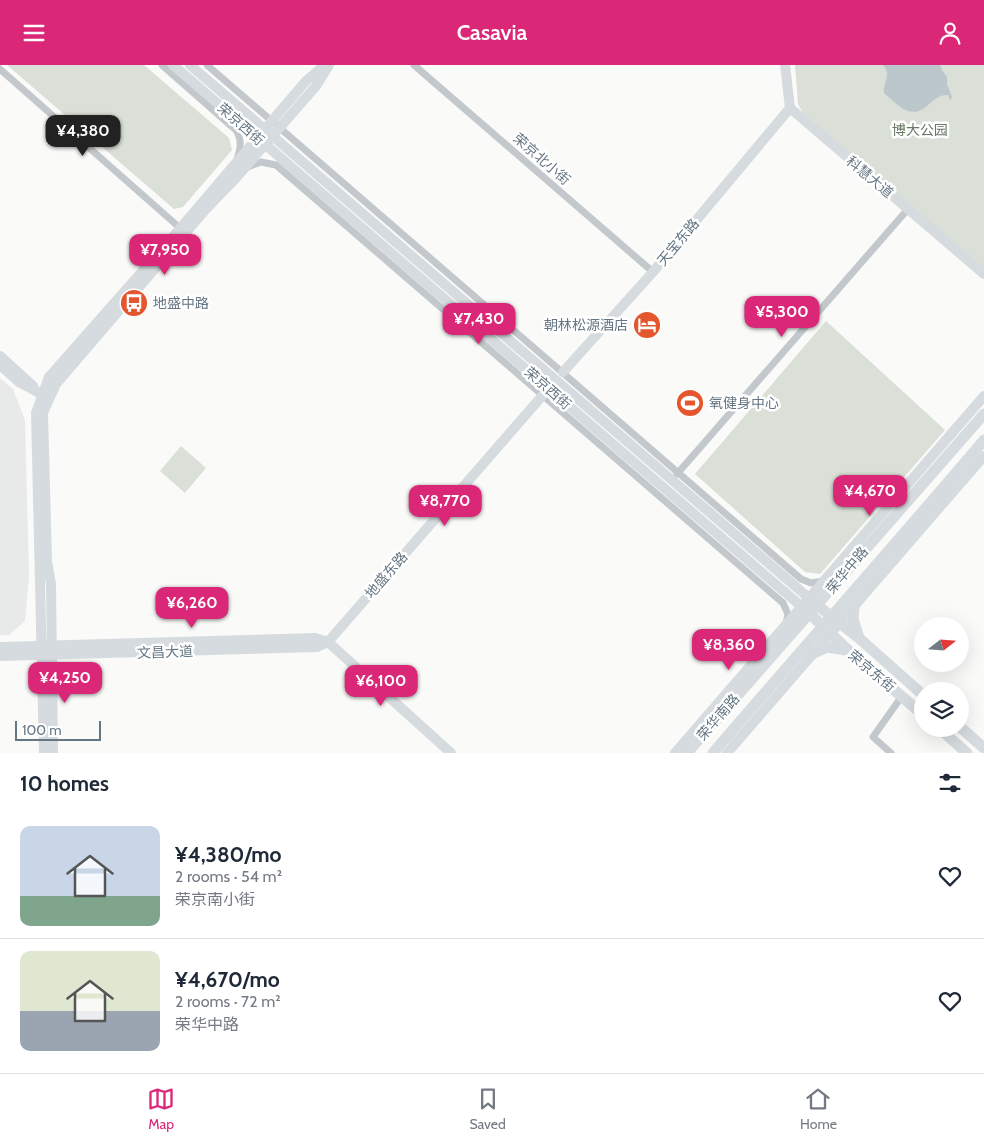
<!DOCTYPE html>
<html lang="en">
<head>
<meta charset="utf-8">
<style>
  body { margin:0; font-family:Cabin,"Noto Sans SC",sans-serif; background:#f2f2f3; color:#1f2937; height:100vh; display:flex; flex-direction:column; font-size:19px; white-space:nowrap }
  * { box-sizing:border-box; margin:0 }
  p { font-size:16px; color:#747a83 }
  .icon { flex:none; width:28px; height:28px; fill:none; stroke:currentColor; stroke-width:2; stroke-linecap:round; stroke-linejoin:round }
  .map { position:relative; height:688px; overflow:hidden }
  .sheet { display:flex; flex-direction:column; background:#fff; flex:1 }
  .sheet>* { flex:none }
  .needle { width:32px; rotate:73deg }
  .buttons { position:absolute; left:914px; top:552px; display:grid; gap:10px }
  .buttons a { display:grid; place-items:center; width:55px; height:55px; border-radius:50%; background:#fff; box-shadow:0 5px 20px #0002; font-size:25px }
  .scale { position:absolute; left:15px; bottom:12px; width:86px; box-sizing:border-box; padding-left:5px; border:2px solid #657683; border-top:0; font-size:14px; line-height:18px; white-space:nowrap; color:#657683; -webkit-text-stroke:4px #fff; paint-order:stroke }
  .price { position:absolute; translate:-50% -42px; padding:0 11px; border-radius:10px; background:#db2777; color:#fff; font-size:16px; line-height:32px; filter:drop-shadow(0 1px 2px #0008) }
  .price::after { content:''; position:absolute; left:50%; top:30px; width:15px; height:11px; margin-left:-8px; background:inherit; clip-path:polygon(0 0,100% 0,50% 100%) }
  .price.on { background:#222; color:#fff }
  ul { padding:0; list-style:none }
  li { display:flex; align-items:center; gap:15px; height:125px; padding:0 20px }
  li+li { border-top:1px solid #e0e1e3 }
  li span { display:grid; place-items:center; flex:none; width:140px; height:100px; border-radius:10px; color:#555 }
  li>.icon { margin-inline-start:auto }
  span .icon { width:60px; height:60px; fill:#fffc; stroke-width:1 }
  li b { font-size:21px }
  h2 { display:flex; justify-content:space-between; align-items:center; height:60px; padding:0 20px; font-size:21px }
  header { display:flex; justify-content:space-between; align-items:center; height:65px; padding:0 20px; background:#db2777; color:#fff; font-size:22px; font-weight:600 }
  .tab-bar { display:flex; justify-content:space-around; align-items:center; height:70px; border-top:1px solid #e0e1e3; background:#fff; font-size:14px; color:#747a83 }
  .tab-bar a { display:grid; justify-items:center; gap:2px }
  .tab-bar .on { color:#db2777 }
  .map>svg:first-child { display:block }
</style>
</head>
<body>
<header><svg class="icon" aria-label="menu" viewBox="0 0 24 24"><path d="M4 6h16M4 12h16M4 18h16"/></svg>Casavia<svg class="icon" aria-label="person" viewBox="0 0 24 24"><circle cx="12" cy="8" r="4"/><path d="M4 21q1-7 8-7t8 7"/></svg></header>
<div class="map">
<svg width="984" height="688" viewBox="0 0 984 688">
  <rect width="100%" height="100%" fill="#fafaf8"/>
  <path fill="#e8e9e9" d="M0,313l13,11 12,31 4,156 -4,45 -16,14h-9z"/>
  <path fill="#dadfd7" d="M7,0h137l85,73 3,12 -49,57 -9,2z
    M795,0h189v204l-181,-156 -5,-9z
    M826,256l119,109 -125,144 -15,-2 -110,-98z
    M181,381l25,22 -21,25 -25,-22z"/>
  <path fill="#bbc7cb" d="M883,0h57l2,5 5,7v7l5,13 -2,3 -2,-5c-18,-2 -23,27 -46,13 -6,-4 -12,-10 -18,-15 -1,-12 8,-18 -1,-28z"/>
  <g fill="none" stroke-linecap="round" stroke-linejoin="round">
    <path stroke="#c3c8cc" stroke-width="7" d="M162,0l74,65c6,10 5,18 1,29
      M207,0l594,514 10,4 12,-2
      M414,0l239,207
      M0,4l180,159
      M245,103l16,-6 15,3 507,438 5,11 -2,10
      M677,409l231,-265
      M891,688l-18,-16 29,-41"/>
    <path stroke="#d6dbdf" stroke-width="10" d="M173,0l636,548
      M190,0l627,540
      M785,0l5,43 194,166
      M0,291l33,30
      M0,300l19,17 28,15
      M563,307l90,-100 137,-164
      M0,582l315,-9 13,4 123,111
      M0,591l317,-9 11,-5 215,-247
      M44,688l-8,-340 13,-36 128,-145 129,-151 19,-16
      M53,688l-2,-169 -4,-23 -4,-148 13,-29 150,-175 29,-30 81,-93 13,-21
      M675,688l309,-357
      M727,688l257,-297"/>
    <path stroke="#d6dbdf" stroke-width="11" d="M817,540l43,34 62,55
      M854,542l-1,12 6,19
      M809,548l39,37 74,64
      M812,589l15,-7 19,3
      M960,662l24,21
      M940,664l27,24
      M687,688l297,-339
      M713,688c90,-105 182,-208 271,-313"/>
  </g>
  <defs>
    <symbol id="bus-disc" viewBox="-11 -11 22 22"><circle r="9.5" fill="#e4572e" stroke="#fff"/><path d="M-5-6H5V4H4V6H2V4H-2V6H-4V4H-5ZM-3.5-4V0h7V-4ZM-3.5 1.2v1.5H-2V1.2ZM2 1.2v1.5H3.5V1.2Z" fill="#fff"/></symbol>
    <symbol id="hotel-disc" viewBox="-11 -11 22 22"><circle r="9.5" fill="#e4572e" stroke="#fff"/><path d="M-6-4.5h1.5V1H6V5H4.5V3h-9V5H-6ZM-4 0a1.8 1.8 0 1 1 3.6 0ZM.5 0V-2.5h3Q6-2.5 6 0Z" fill="#fff"/></symbol>
    <symbol id="stadium-disc" viewBox="-11 -11 22 22"><circle r="9.5" fill="#e4572e" stroke="#fff"/><path d="M0-5a6.5 5 0 1 0 0 10a6.5 5 0 1 0 0-10ZM-3.5-1.8h7v3.6h-7Z" fill="#fff"/></symbol>
  </defs>
  <g fill-rule="evenodd">
    <use href="#bus-disc" x="118" y="222" width="32" height="32"/>
    <use href="#hotel-disc" x="631" y="244" width="32" height="32"/>
    <use href="#stadium-disc" x="674" y="322" width="32" height="32"/>
  </g>
  <g text-anchor="middle" dominant-baseline="central" stroke-width="5" stroke-linejoin="round" paint-order="stroke">
    <g font-size="14" fill="#657683" stroke="#fff">
      <text transform="translate(241 59) rotate(41)">荣京西街</text>
      <text transform="translate(542 94) rotate(41)">荣京北小街</text>
      <text transform="translate(870 112) rotate(40)">科慧大道</text>
      <text transform="translate(678 177) rotate(-50)">天宝东路</text>
      <text transform="translate(548 323) rotate(41)">荣京西街</text>
      <text transform="translate(847 505) rotate(-50)">荣华中路</text>
      <text transform="translate(386 510) rotate(-49)">地盛东路</text>
      <text transform="translate(165 587) rotate(-2)">文昌大道</text>
      <text transform="translate(872 606) rotate(40)">荣京东街</text>
      <text transform="translate(718 652) rotate(-49)">荣华南路</text>
    </g>
    <g font-size="14" fill="#687a64" stroke="#fff">
      <text x="920" y="65">博大公园</text>
    </g>
    <g font-size="14" fill="#657683" stroke="#fff" text-anchor="start">
      <text x="153" y="238">地盛中路</text>
      <text x="628" y="260" text-anchor="end">朝林松源酒店</text>
      <text x="709" y="338">氧健身中心</text>
    </g>
  </g>
</svg>
<div class="buttons">
<a><svg class="needle" viewBox="-14 -14 28 28"><path d="M0-13l5 13h-10z" fill="#e53935"/><path d="M0 13l5-13h-10z" fill="#747a83"/></svg></a>
<a><svg class="icon" aria-label="layers" viewBox="0 0 24 24"><path d="M12 4l9 5-9 5-9-5zM3 14l9 5 9-5"/></svg></a>
</div>
<div class="scale">100 m</div>
<b class="price on" style="left:83px;top:92px">¥4,380</b>
<b class="price" style="left:165px;top:211px">¥7,950</b>
<b class="price" style="left:782px;top:273px">¥5,300</b>
<b class="price" style="left:479px;top:280px">¥7,430</b>
<b class="price" style="left:870px;top:452px">¥4,670</b>
<b class="price" style="left:445px;top:462px">¥8,770</b>
<b class="price" style="left:192px;top:564px">¥6,260</b>
<b class="price" style="left:729px;top:606px">¥8,360</b>
<b class="price" style="left:65px;top:639px">¥4,250</b>
<b class="price" style="left:381px;top:642px">¥6,100</b>
</div>
<section class="sheet">
<h2>10 homes<svg class="icon" aria-label="filters" viewBox="0 0 24 24"><path d="M4 7h16M4 17h16"/><circle cx="9" cy="7" r="2"/><circle cx="15" cy="17" r="2"/></svg></h2>
<ul>
<li><span style="background:linear-gradient(#c9d6e8 70%,#7fa58c 0)"><svg class="icon" aria-label="home" viewBox="0 0 24 24"><path d="M3 11l9-7 9 7M6 9v11h12V9"/></svg></span><div><b>¥4,380/mo</b><p>2 rooms · 54 m²</p><p>荣京南小街</p></div><svg class="icon" aria-label="heart" viewBox="0 0 24 24"><path d="M12 20l-8-8c-3-5 5-10 8-4 3-6 11-1 8 4z"/></svg></li>
<li><span style="background:linear-gradient(#dfe7d0 60%,#9aa5b1 0)"><svg class="icon" aria-label="home" viewBox="0 0 24 24"><path d="M3 11l9-7 9 7M6 9v11h12V9"/></svg></span><div><b>¥4,670/mo</b><p>2 rooms · 72 m²</p><p>荣华中路</p></div><svg class="icon" aria-label="heart" viewBox="0 0 24 24"><path d="M12 20l-8-8c-3-5 5-10 8-4 3-6 11-1 8 4z"/></svg></li>
</ul>
</section>
<nav class="tab-bar">
<a class="on"><svg class="icon" aria-label="map" viewBox="0 0 24 24"><path d="M3 6l6-2 6 2 6-2v14l-6 2-6-2-6 2zM9 4v14M15 6v14"/></svg>Map</a>
<a><svg class="icon" aria-label="saved" viewBox="0 0 24 24"><path d="M7 4h10v16l-5-4-5 4z"/></svg>Saved</a>
<a><svg class="icon" aria-label="home" viewBox="0 0 24 24"><path d="M3 11l9-7 9 7M6 9v11h12V9"/></svg>Home</a>
</nav>
</body>
</html>
